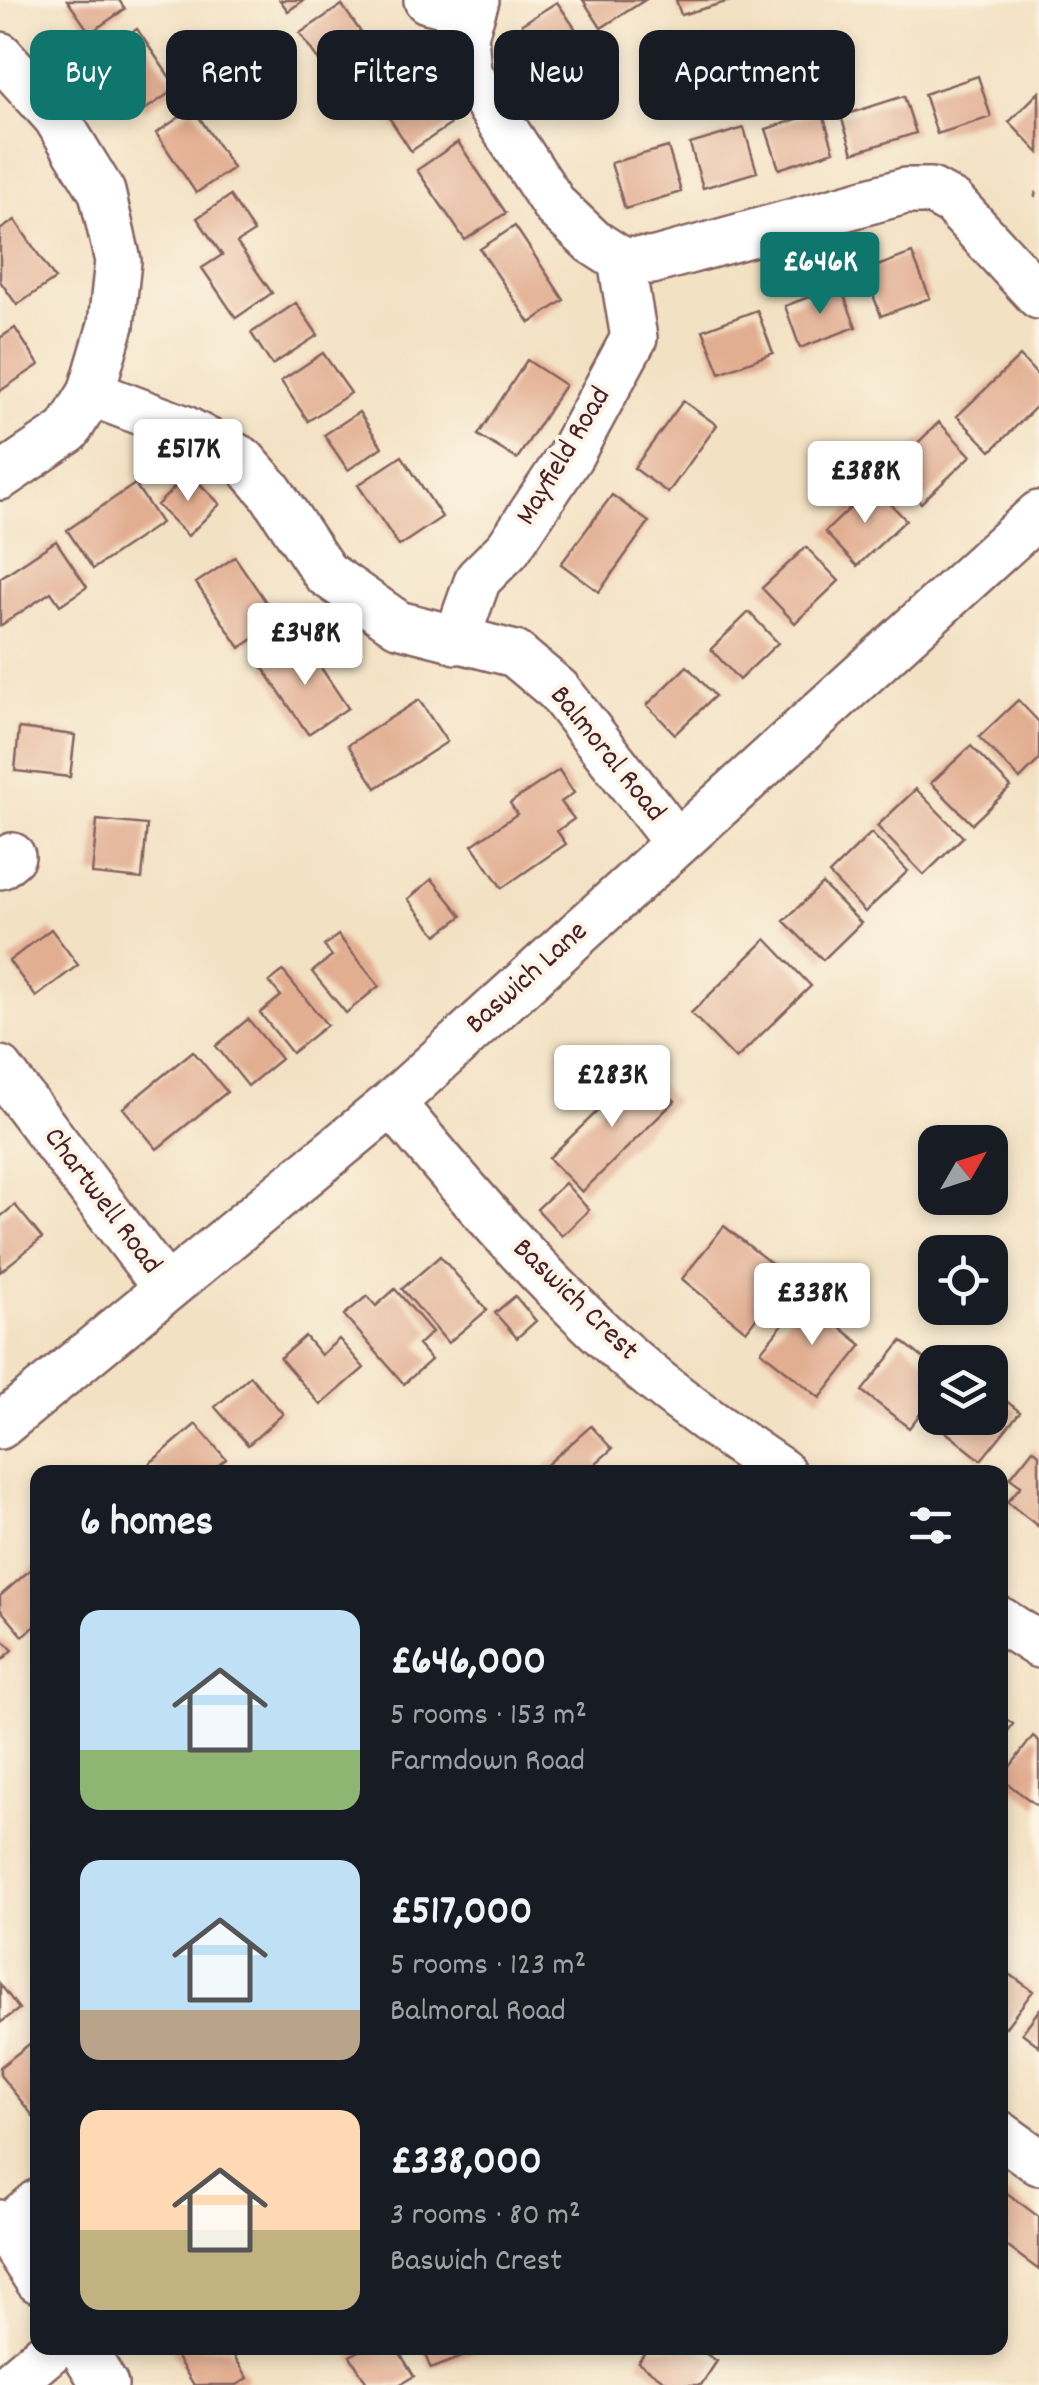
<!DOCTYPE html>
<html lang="en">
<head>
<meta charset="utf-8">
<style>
  body { margin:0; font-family:Dekko,sans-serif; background:#242831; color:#f1f3f6; height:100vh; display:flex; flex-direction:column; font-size:38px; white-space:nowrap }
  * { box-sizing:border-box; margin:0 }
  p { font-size:32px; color:#9ea1a6 }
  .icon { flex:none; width:55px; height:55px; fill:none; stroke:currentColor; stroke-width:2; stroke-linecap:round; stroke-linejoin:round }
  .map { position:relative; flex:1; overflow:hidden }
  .side { position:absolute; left:30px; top:1465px; width:978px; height:890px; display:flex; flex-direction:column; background:#171b24; border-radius:20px; box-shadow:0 5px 15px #0003 }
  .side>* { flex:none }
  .top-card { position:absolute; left:30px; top:30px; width:980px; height:90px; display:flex; gap:20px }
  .needle { width:65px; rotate:51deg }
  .controls { position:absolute; left:918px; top:1125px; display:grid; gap:20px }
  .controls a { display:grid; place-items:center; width:90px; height:90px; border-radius:20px; background:#171b24; box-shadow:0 5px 15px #0003; font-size:50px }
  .price { position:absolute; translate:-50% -85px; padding:0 22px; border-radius:10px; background:#fff; color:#222; font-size:32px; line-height:65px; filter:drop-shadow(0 2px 5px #0008) }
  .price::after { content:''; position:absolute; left:50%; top:60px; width:30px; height:22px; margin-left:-15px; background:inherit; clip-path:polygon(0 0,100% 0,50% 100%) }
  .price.on { background:#0f766e; color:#fff }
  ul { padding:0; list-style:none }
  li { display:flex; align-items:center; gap:30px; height:250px; padding:0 50px }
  li span { display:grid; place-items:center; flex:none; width:280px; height:200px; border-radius:20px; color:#555 }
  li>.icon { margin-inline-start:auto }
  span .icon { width:120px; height:120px; fill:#fffc; stroke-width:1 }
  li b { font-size:42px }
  h2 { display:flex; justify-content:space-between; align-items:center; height:120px; padding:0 50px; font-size:42px }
  .pill { padding:0 35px; border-radius:20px; background:#171b24; box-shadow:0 5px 15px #0003; font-size:35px; line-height:90px }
  .pill.on { background:#0f766e; color:#fff }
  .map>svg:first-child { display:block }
</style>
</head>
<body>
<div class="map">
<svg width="1039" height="2385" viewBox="0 0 1039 2385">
  <rect width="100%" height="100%" fill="#fcf5e5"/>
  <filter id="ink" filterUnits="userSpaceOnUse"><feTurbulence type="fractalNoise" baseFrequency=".01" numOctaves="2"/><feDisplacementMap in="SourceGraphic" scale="20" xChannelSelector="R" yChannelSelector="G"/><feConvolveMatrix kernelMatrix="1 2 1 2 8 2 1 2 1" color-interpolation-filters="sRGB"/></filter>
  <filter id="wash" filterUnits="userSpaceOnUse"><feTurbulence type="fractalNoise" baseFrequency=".0048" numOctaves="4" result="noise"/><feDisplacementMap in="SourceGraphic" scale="40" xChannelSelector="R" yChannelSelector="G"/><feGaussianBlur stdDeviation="2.25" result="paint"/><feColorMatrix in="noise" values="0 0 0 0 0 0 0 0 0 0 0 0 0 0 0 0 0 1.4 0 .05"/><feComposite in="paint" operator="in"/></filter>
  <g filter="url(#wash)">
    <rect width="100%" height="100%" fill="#f3e1c3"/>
    <g id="blocks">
      <path fill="#e2ae92" d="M67,0h52l6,9 -35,24z
        M280,0h24l-16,11z
        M583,0h62l-44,28z
        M676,0h54v1l-49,14z
        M557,2l24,35 -35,23 -24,-36z
        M342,5l36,52 -42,29 -36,-53z
        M137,29l40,59 -34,23 -40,-59z
        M411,68l39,57 -39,26 -38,-58z
        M978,76l13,41 -54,17 -13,-40z
        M1039,92v61l-30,-31z
        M904,96l12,37 -63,20 -12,-37z
        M193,108l40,60 -37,25 -40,-60z
        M822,111l12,40 -55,18 -13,-40z
        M744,128l13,44 -54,16 -13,-44z
        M458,142l48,71 -41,27 -48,-70z
        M668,147l13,45 -56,17 -14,-46z
        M230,196l24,36 -17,11 35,50 -36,25 -34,-50 20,-13 -25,-37z
        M15,220l40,59 -38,26 -17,-24v-51z
        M515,226l49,74 -34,23 -50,-74z
        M912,253l18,45 -49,18 -17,-45z
        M840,285l16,42 -56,21 -15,-42z
        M296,303l22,32 -46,30 -21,-32z
        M757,310l16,43 -53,20 -17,-43z
        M15,328l24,37 -39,26v-53z
        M323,353l28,40 -43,28 -27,-40z
        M1020,356l19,21v27l-48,47 -34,-35z
        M527,360l38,25 -48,74 -39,-24z
        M683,401l34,24 -49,68 -34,-25z
        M359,412l23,35 -34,23 -24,-35z
        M939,422l32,34 -50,47 -31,-33z
        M402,456l40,61 -43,29 -41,-61z
        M189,473l31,31 -32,32 -31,-31z
        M135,484l26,39 -68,46 -26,-39z
        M873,486l33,34 -49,46 -32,-34z
        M612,495l37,27 -50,70 -38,-28z
        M56,541l31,46 -27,18 -9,-13 -51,34v-48z
        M806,547l33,34 -44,42 -33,-35z
        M235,557l44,64 -39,27 -44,-65z
        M749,612l29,31 -39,37 -28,-31z
        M303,641l45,67 -40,26 -45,-66z
        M687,666l28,30 -40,38 -28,-29z
        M419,700l28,42 -71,46 -28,-43z
        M1018,700l21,22v38l-19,19 -41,-42z
        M19,728l56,7 -5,42 -55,-6z
        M971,746l40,41 -39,37 -41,-41z
        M559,770l15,23 -13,9 13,17 -17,12 9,13 -64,44 -30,-43 45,-31 -7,-11z
        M916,789l47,48 -39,38 -47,-49z
        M97,820l50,5 -5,54 -50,-5z
        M871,833l37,38 -43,41 -36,-38z
        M432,879l30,37 -25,19 -29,-36z
        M822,884l39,39 -38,37 -39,-39z
        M51,929l27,36 -42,32 -27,-36z
        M338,935l41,51 -33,27 -34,-41 20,-16 -8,-10z
        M766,939l45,47 -75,73 -45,-46z
        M283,971l44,54 -35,28 -32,-40 21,-17 -12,-14z
        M248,1019l33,40 -33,27 -32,-40z
        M193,1051l34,41 -70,57 -34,-41z
        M643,1067l32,34 -93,91 -33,-34z
        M565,1183l24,27 -27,26 -25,-27z
        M15,1205l27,33 -42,34v-55z
        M724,1226l64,51 -42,54 -64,-52z
        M440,1256l47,54 -39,33 -46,-54z
        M395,1289l37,43 -14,13 13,15 -27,24 -60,-69 23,-19 9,10z
        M515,1296l21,25 -19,17 -22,-25z
        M804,1298l58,47 -42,53 -59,-47z
        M305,1336l16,19 18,-16 25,29 -43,37 -41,-47z
        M902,1341l33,27v27l-26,33 -47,-37z
        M250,1376l33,38 -35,31 -33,-38z
        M990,1388l30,24 -39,48 -45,-36 5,-6h49z
        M196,1424l30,35 -16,13h-54l-7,-8z
        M591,1426l21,23 -16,14 9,9h-58l-4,-4z
        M1033,1449l6,5v73l-32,-25 14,-16 -11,-8z
        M38,1563v61l-15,12 -23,-27v-13z
        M0,1637l13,13 -13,12z
        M1000,1715l13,9 -13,18z
        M1033,1736l6,5v66l-38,-28z
        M1000,1967l33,24 -27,36 -6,-5z
        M0,1984l19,25 -19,14z
        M1039,2010v36l-17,-13z
        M32,2042l6,7v65l-4,3 -34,-42v-8z
        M1007,2193l32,24v53l-39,-29v-39z
        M171,2348h58l19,30 -11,7h-43z
        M365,2348h32l17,28 -15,9h-31l-18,-29z
        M422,2348h62l-53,21z
        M648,2348h49l20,13 -16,24h-30l-33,-23z"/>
    </g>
  </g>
  <g filter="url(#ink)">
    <use href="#blocks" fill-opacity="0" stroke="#856360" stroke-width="2.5"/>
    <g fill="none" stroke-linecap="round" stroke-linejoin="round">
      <defs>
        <path id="minor" d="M427,0l44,11
          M476,0l-11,35 3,38 87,133 38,36 28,18 31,1 253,-70h26l22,12 86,93
          M0,55l56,62 46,75 16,69 -7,64 -20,68 -23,38 -68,46
          M91,393l92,35 60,32 27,31 55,82 73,51 117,30 43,36 119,153
          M456,641l22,-62 30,-30 62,-93 64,-118 -13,-78
          M0,866l12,-10
          M0,1069l165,218
          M392,1103c72,87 146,173 230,249 49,44 106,83 160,120
          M0,1426l392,-323 647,-589
          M1000,1620l39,25
          M1000,2134l39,28
          M0,2223l38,57
          M5,2230l33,-28
          M82,2348l23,37
          M9,2385l44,-37"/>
      </defs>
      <use href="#minor" stroke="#856360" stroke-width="50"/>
      <path stroke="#856360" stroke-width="6" stroke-dasharray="2.5 8" stroke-linecap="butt" d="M1034,194l5,1"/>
      <use href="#minor" stroke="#fff" stroke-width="45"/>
    </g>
  </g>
  <g text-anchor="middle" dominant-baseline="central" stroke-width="8" stroke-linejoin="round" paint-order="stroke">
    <g font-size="30" fill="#4a1f2b" stroke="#fcf5e5">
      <text transform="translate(565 457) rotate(-59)">Mayfield Road</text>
      <text transform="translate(606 755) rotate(51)">Balmoral Road</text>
      <text transform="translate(528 979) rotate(-42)">Baswich Lane</text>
      <text transform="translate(101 1202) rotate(53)">Chartwell Road</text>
      <text transform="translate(574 1301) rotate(44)">Baswich Crest</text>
    </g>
  </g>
</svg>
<div class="controls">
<a><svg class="needle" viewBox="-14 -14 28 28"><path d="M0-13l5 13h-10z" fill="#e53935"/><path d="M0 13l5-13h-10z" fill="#9ea1a6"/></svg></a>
<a><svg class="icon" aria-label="locate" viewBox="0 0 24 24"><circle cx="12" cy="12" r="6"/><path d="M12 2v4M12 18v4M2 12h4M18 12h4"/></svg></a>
<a><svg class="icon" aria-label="layers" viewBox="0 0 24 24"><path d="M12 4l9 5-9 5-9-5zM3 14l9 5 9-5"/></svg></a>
</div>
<b class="price on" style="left:820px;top:317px">£646K</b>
<b class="price" style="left:188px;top:504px">£517K</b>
<b class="price" style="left:865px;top:526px">£388K</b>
<b class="price" style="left:305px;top:688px">£348K</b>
<b class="price" style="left:612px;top:1130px">£283K</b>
<b class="price" style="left:812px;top:1348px">£338K</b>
<div class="top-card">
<a class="pill on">Buy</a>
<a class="pill">Rent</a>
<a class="pill">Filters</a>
<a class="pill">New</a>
<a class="pill">Apartment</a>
</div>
<section class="side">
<h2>6 homes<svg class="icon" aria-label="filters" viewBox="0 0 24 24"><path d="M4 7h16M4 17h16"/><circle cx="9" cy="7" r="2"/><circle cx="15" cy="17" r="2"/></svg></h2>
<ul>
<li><span style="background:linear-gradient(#bfe0f5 70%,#8fb573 0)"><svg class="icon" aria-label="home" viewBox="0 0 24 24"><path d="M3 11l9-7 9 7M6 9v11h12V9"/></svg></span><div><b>£646,000</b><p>5 rooms · 153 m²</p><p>Farmdown Road</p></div></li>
<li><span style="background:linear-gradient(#bfe0f5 75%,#b9a48a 0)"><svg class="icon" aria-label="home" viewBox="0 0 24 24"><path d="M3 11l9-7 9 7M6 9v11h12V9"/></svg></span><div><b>£517,000</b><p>5 rooms · 123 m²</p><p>Balmoral Road</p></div></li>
<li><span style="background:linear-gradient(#ffd9b3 60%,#c2b280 0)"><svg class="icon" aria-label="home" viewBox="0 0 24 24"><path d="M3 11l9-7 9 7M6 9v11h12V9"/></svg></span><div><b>£338,000</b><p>3 rooms · 80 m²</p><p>Baswich Crest</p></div></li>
</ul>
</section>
</div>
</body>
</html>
